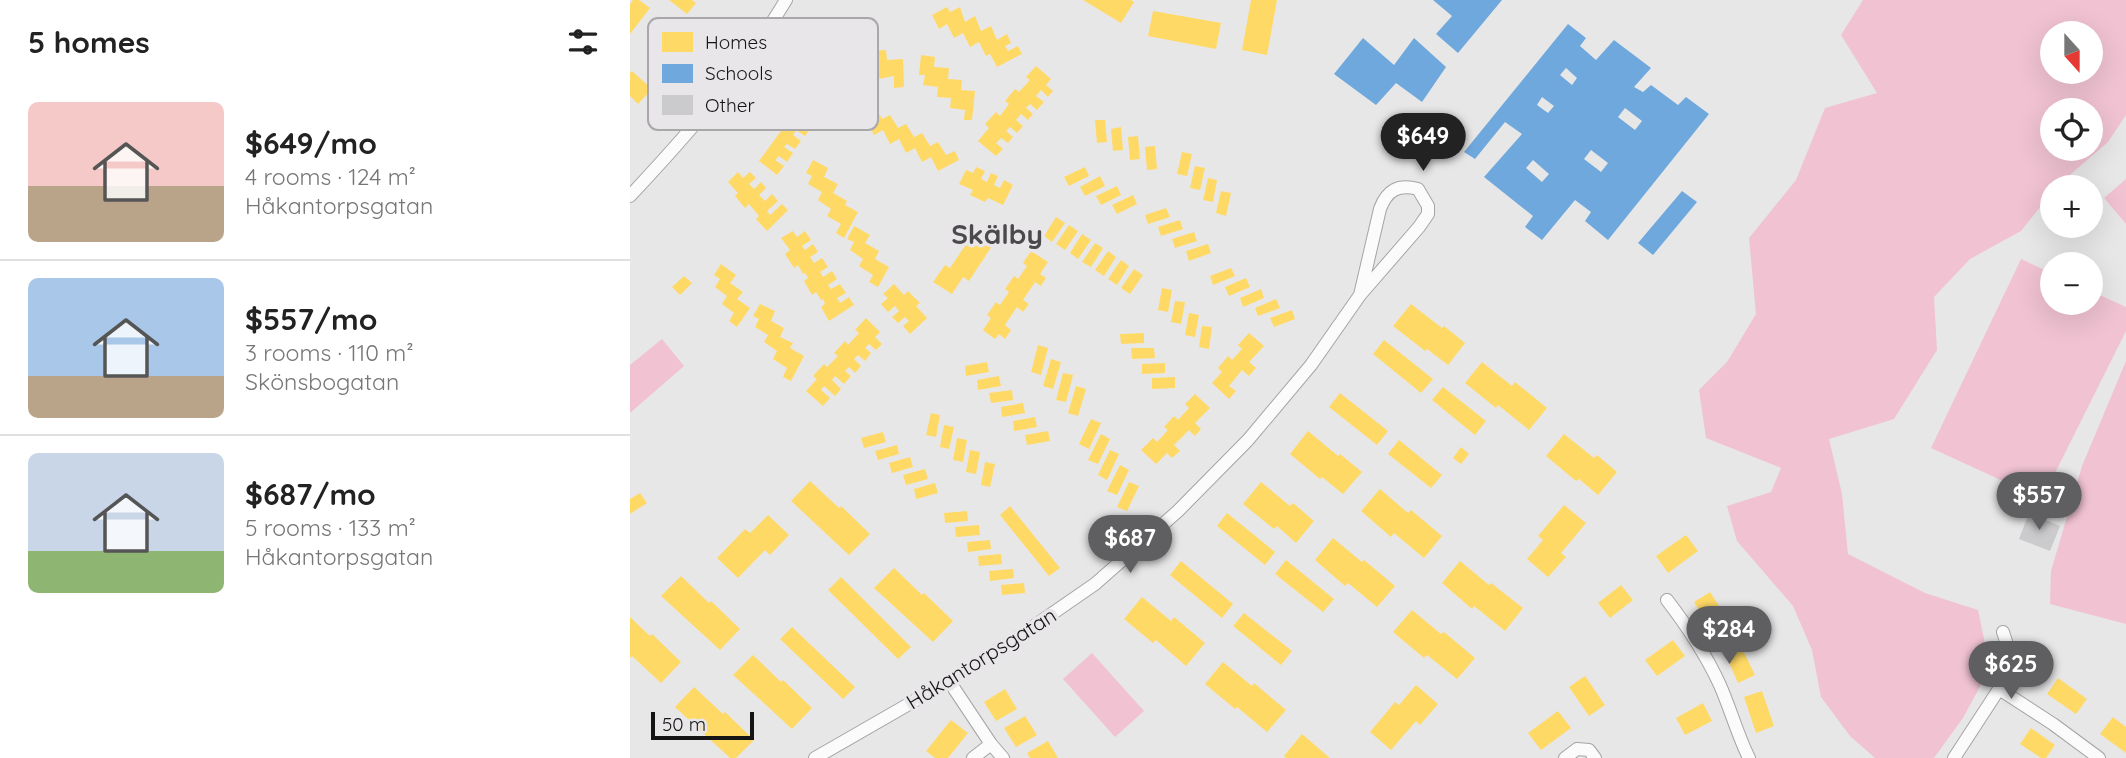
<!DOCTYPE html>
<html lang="en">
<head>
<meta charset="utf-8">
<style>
  body { margin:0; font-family:Quicksand,sans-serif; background:#f2f2f2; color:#222; height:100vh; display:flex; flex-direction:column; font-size:26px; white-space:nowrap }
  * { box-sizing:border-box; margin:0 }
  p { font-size:23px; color:#767676 }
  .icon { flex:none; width:38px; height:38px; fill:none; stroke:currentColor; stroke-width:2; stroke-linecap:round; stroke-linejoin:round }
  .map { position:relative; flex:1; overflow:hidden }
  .details { display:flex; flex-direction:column; background:#fff; width:630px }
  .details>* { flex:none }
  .needle { width:46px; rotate:159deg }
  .tools { position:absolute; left:1410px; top:21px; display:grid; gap:14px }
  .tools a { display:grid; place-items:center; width:63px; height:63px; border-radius:50%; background:#fff; box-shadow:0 7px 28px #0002; font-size:35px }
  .scale { position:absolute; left:21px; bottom:18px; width:103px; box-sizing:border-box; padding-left:7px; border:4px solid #151516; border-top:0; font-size:19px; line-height:24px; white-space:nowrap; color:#151516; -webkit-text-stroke:5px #e8e6e9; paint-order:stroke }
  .price { position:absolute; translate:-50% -60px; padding:0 16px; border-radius:24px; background:#5f5e60; color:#fff; font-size:23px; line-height:46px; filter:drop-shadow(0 2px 4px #0008) }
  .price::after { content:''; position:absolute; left:50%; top:42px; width:21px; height:16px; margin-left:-10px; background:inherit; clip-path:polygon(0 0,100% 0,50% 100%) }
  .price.active { background:#222; color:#fff }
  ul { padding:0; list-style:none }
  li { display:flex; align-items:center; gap:21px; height:175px; padding:0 28px }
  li+li { border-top:2px solid #e0e0e0 }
  li span { display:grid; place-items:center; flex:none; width:196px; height:140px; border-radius:10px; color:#555 }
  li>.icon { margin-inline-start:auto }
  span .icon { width:84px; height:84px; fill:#fffc; stroke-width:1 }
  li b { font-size:30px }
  h2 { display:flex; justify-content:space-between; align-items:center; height:84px; padding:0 28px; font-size:30px }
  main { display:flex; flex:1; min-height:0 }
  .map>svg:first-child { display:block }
</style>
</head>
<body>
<main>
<section class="details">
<h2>5 homes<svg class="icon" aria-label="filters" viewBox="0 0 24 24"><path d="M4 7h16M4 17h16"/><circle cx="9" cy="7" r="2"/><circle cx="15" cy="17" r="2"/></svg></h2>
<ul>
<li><span style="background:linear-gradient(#f6c9c9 60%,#b9a48a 0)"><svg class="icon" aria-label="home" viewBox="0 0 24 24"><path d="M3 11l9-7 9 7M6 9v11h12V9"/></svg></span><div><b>$649/mo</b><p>4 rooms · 124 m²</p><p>Håkantorpsgatan</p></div></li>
<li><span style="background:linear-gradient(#a9c7e8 70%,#b9a48a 0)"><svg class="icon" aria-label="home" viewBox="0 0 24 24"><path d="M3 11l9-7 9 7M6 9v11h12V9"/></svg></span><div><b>$557/mo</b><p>3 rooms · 110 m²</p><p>Skönsbogatan</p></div></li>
<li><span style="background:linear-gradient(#c9d6e8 70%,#8fb573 0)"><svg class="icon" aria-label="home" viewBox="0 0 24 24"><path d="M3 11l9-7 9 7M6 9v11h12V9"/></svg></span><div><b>$687/mo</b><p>5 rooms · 133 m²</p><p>Håkantorpsgatan</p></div></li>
</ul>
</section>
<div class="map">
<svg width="1496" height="758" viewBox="0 0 1496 758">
  <rect width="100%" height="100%" fill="#e8e7e8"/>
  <path fill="#f0c2d2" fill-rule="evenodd" d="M1233,0h263v115l-18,27 -52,45h-3v4l-32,40 -51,28 -36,38 3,53 -43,69 -65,20 13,55 6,60 77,39 53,17 12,58 -27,50 -29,40h-59l-25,-22 -29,-39 -9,-47 -19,-44 -56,-65 -10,-35 44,-14 10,-24 -75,-30 -7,-48 28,-28 29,-48 -7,-76 47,-58 29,-72 52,-15 -36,-58zM1423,33h38v39h-38zM1423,110h38v39h-38z
    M1496,179v45l-22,-26z
    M1391,259l32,15v29h38v-12l35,16v24l-84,168 -111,-51z
    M32,339l22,27 -54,47v-48z
    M1496,361v263l-76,-20 1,-33 31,-105z
    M462,653l52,58 -29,26 -52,-58z"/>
  <path fill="#ffd966" d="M3,0h6l11,8 -20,26v-30z
    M39,0h23l4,3 -9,11z
    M453,0h48l3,2 -13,21z
    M621,0h26l-10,55 -25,-5z
    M317,7l3,5 10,-5 5,15 10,-6 6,15 10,-5 6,14 10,-6 4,9 -6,3 3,5 10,-5 4,8 -25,13 -7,-13 -4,2 -7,-14 -9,5 -7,-14 -9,5 -7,-14 -8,5 -7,-14z
    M523,11l68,12 -5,26 -68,-13z
    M224,32v10l16,-1 1,10 15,-1 1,10 16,-1 1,28 -10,1v-12l-16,3 -1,-11 -15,2 -1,-11 -15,3 -1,-12h-6l-1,-17z
    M291,55l14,2 -1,10 15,1 -1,11 14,1 -1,10 14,1 -3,29h-8l1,-10 -15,-2 1,-10 -14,-1 1,-10 -15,-2 2,-10h-6z
    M406,66l15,13 -5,6 7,6 -5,6 -7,-7 -5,6 8,6 -7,8 -7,-6 -4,4 7,6 -5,6 -7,-6 -5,6 7,6 -6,7 -7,-6 -4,4 7,6 -5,6 -7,-5 -5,5 7,6 -7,7 -18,-15 11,-13 -4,-4 11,-12 4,4 9,-12 -4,-3 10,-12 4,3 11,-12 -4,-3z
    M2,71l20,18 -14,15 -8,-8v-23z
    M194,72l10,7 -4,6 8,6 -5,9 -9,-7 -3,4 8,6 -6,8 -7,-5 -4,4 9,6 -6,8 -10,-6 -2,4 8,6 -6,8 -9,-6 -3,5 8,6 -6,8 -8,-5 -3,3 9,6 -6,9 -8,-6 -4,4 9,6 -7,9 -18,-14z
    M233,104l3,6 9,-4 7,13 8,-4 8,13 8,-4 8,13 8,-4 8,13 8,-4 8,13 9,-4 4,9 -21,11 -7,-14 -9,5 -7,-14 -9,5 -7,-14 -9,5 -7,-14 -9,5 -7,-14 -9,5 -8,-16z
    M465,120h10l2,22 -10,1z
    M491,127l2,23 -10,1 -2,-22z
    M508,136l2,23 -10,1 -2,-23z
    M525,146l2,23 -10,1 -2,-23z
    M552,152l10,2 -5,22 -10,-2z
    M183,160l15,8 -4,9 14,7 -5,9 14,8 -2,4 13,7 -14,26 -8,-5 5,-9 -14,-8 4,-7 -13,-9 4,-8 -14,-8 4,-8 -6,-3z
    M565,166l10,2 -5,22 -10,-2z
    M346,167l9,4 -4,8 6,3 4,-9 7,3 -4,9 6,3 4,-8 9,5 -10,20 -15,-7 -3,4 -15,-7 3,-5 -14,-6 7,-14 7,3z
    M455,167l4,9 -20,10 -5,-9z
    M108,172l5,6 7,-6 6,6 -7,6 5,5 7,-7 5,6 -7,7 6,6 7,-7 6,7 -11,10 3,4 12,-11 6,6 -21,21 -11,-12 3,-3 -10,-12 -4,4 -10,-12 3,-3 -10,-11z
    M470,176l5,10 -20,10 -5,-9z
    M578,178l9,2 -4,22 -10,-2z
    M487,186l4,9 -20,10 -5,-9z
    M591,191l10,2 -5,23 -10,-3z
    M503,195l4,9 -20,10 -5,-9z
    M536,208l4,9 -22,7 -3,-9z
    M426,217l9,6 -13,19 -8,-6z
    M550,220l3,9 -22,7 -3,-9z
    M439,225l9,6 -13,19 -9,-6z
    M224,226l16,9 -5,8 14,8 -4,8 14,8 -11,20 -9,-5 4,-7 -14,-9 4,-7 -13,-9 4,-8 -7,-3z
    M163,231l4,6 8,-6 6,9 -9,6 3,4 8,-6 5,8 -8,5 4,6 8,-5 6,9 -8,5 3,5 9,-6 5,8 -9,6 3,4 9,-5 6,9 -9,5 3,5 9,-6 5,8 -25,16 -8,-14 4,-3 -2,-5 -2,1 -5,-8 -4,3 -8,-14 4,-3 -3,-5 -2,1 -5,-9 -4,3 -9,-14 5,-4 -9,-12z
    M345,231l19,12 -25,38 -6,-4 -11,17 -19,-12 12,-17 5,3z
    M564,232l3,9 -22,7 -3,-9z
    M452,234l9,6 -13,19 -8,-6z
    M465,243l8,5 -12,19 -9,-5z
    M578,244l3,9 -22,8 -3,-10z
    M401,251l17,11 -8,12 6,4 -5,8 -6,-4 -12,18 6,4 -6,8 -6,-5 -12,18 6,5 -6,9 -6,-5 -4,5 -12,-9 8,-12 -4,-3 9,-13 4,3 9,-13 -4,-3 9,-13 4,3 9,-13 -4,-3z
    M478,251l8,6 -12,19 -9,-6z
    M491,260l8,6 -12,19 -9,-6z
    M91,264l15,11 -6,8 13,9 -6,7 13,9 -13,19 -8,-6 5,-8 -12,-9 5,-8 -12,-9 5,-8 -6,-4z
    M601,268l4,8 -22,9 -3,-9z
    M504,269l9,6 -13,19 -9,-6z
    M54,276l8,7 -12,12 -8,-8z
    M616,278l4,9 -21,9 -4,-9z
    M264,284l10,11 4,-4 12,12 -4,3 11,12 -17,16 -7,-8 6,-5 -4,-4 -7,6 -6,-6 7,-6 -4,-5 -7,6 -7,-8 7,-6 -5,-4z
    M532,288l10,2 -4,22 -10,-2z
    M631,289l3,9 -21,9 -3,-9z
    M646,299l4,9 -22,8 -3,-8z
    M545,301l10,1 -4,22 -10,-2z
    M130,304l15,7 -4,10 13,7 -4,9 13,6 -3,5 14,8 -13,25 -8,-4 4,-9 -14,-9 4,-8 -13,-9 4,-7 -13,-8 4,-8 -6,-3z
    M781,304l31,24 2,-2 21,17 -17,22 -21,-16 -2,2 -32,-25z
    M662,310l3,9 -21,8 -4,-9z
    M559,313l10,2 -4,22 -10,-2z
    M236,318l14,14 -5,5 7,7 -6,6 -7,-6 -4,4 6,5 -6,8 -7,-6 -4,4 7,7 -6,7 -6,-6 -4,4 6,5 -7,8 -9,-8 -3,4 9,9 -6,7 -11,-10 -3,4 9,8 -7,8 -17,-15 11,-12 -4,-3 11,-12 3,3 11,-11 -4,-3 11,-12 3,4 11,-12 -4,-3z
    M572,326l10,1 -3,22 -10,-2z
    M514,333v10l-23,1 -1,-10z
    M619,333l15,13 -15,16 7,6 -7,8 -7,-6 -13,16 7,5 -7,8 -17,-16 10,-11 -4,-4 10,-12 4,4 10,-11 -4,-4z
    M754,340l49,39 -12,14 -48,-39z
    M408,345l10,3 -7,27 -10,-3z
    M501,348h23l1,10 -23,1z
    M421,359l10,3 -8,27 -10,-3z
    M357,362l2,10 -23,4 -1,-10z
    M852,362l30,24 3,-4 32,26 -18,22 -31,-25 -2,3 -31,-25z
    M535,363v10l-23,1v-10z
    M433,373l10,2 -7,27 -10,-2z
    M369,376l2,10 -23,4 -1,-10z
    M545,377v11l-23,1v-11z
    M446,386l10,3 -8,27 -10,-3z
    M813,387l43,34 -11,14 -43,-35z
    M382,390l1,10 -22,3 -2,-10z
    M710,393l48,38 -11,14 -48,-38z
    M565,394l15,14 -15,15 6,6 -6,7 -6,-6 -15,15 6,6 -8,7 -5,-5 -11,11 -15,-14 12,-12 4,4 11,-12 -4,-3 10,-11 4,4 11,-12 -4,-4z
    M393,403l2,10 -23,4 -1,-10z
    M301,413l9,2 -4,22 -10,-2z
    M405,417l2,10 -23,4 -1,-10z
    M461,419l10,4 -12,26 -10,-5z
    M314,425l10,2 -5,22 -9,-2z
    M418,431l2,10 -23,4 -2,-10z
    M678,431l30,25 2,-2 22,18 -19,22 -21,-17 -2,2 -30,-25z
    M253,432l3,10 -22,6 -3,-10z
    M471,434l9,5 -12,25 -10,-4z
    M934,434l30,24 3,-3 20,17 -19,23 -19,-16 -3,2 -30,-25z
    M327,438l10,2 -4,22 -10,-2z
    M769,440l43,35 -11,13 -43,-34z
    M267,445l2,9 -21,6 -3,-9z
    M831,447l8,7 -8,10 -8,-6z
    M340,450l10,2 -4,22 -10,-2z
    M480,450l9,4 -12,26 -9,-5z
    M280,457l3,10 -21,6 -3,-10z
    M355,462l10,2 -5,23 -9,-2z
    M490,465l9,5 -12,25 -10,-4z
    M295,469l3,10 -22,6 -3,-10z
    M180,481l29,27 2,-2 29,28 -21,21 -58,-54z
    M499,482l10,4 -12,25 -10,-4z
    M631,482l29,24 3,-3 21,18 -18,22 -19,-17 -3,3 -31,-25z
    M305,483l3,10 -22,6 -2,-10z
    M750,489l28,24 3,-3 31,26 -18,22 -30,-25 -3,4 -30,-26z
    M10,493l7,10 -17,11v-15z
    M934,505l22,18 -25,30 5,4 -18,20 -21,-18 16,-19 -5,-4z
    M380,506l50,62 -11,8 -49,-61z
    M337,511l1,10 -23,2 -1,-10z
    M597,513l48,39 -10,13 -48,-39z
    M138,515l21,20 -19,20 -5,-5 -27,28 -21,-20 28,-29 5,4z
    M349,525l1,10 -24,2 -1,-10z
    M1056,535l12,16 -30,22 -12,-17z
    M703,538l29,24 2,-2 31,26 -18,21 -29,-24 -3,3 -30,-26z
    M360,540l1,9 -23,3 -1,-10z
    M371,554l1,10 -23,2 -1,-10z
    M656,560l48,39 -11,13 -48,-38z
    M551,561l52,43 -11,14 -52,-43z
    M830,561l29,24 2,-2 32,25 -18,23 -31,-25 -2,3 -30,-26z
    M264,568l28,27 2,-2 29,28 -20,21 -59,-54z
    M383,569l1,9 -24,3 -1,-10z
    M51,576l28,27 2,-2 29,28 -20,21 -59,-54z
    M211,577l70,70 -13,12 -70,-69z
    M394,583l1,10 -23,2 -1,-10z
    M991,585l12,15 -23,18 -12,-15z
    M1080,592l18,28 -17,10 -17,-28z
    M512,597l29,24 3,-4 31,26 -19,23 -30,-26 -3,3 -29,-24z
    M782,610l29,24 3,-2 31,26 -18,21 -30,-24 -3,3 -31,-26z
    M614,613l48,38 -11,14 -48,-39z
    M0,617l20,19 2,-2 29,28 -20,21 -29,-27 -2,2z
    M162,627l63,60 -12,12 -63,-60z
    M1043,640l12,16 -28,20 -12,-16z
    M1110,644l15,31 -17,8 -14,-32z
    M123,655l28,27 2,-2 29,28 -20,21 -59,-54z
    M593,662l29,24 2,-3 32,27 -19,22 -30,-25 -2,2 -30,-25z
    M955,676l20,29 -16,11 -20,-29z
    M1428,678l29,21 -11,15 -29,-20z
    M786,685l22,19 -18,21 -4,-4 -25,29 -21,-18 25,-30 4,3z
    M64,687l29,27 2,-2 29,28 -18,18h-6l-55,-51z
    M375,689l12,20 -21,12 -12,-19z
    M1132,691l12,35 -18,7 -12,-36z
    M1073,703l9,18 -27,14 -9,-17z
    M928,711l13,17 -30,22 -13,-17z
    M395,716l12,19 -21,12 -12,-19z
    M1483,717l13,10v26l-26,-19z
    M321,720l17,13 -20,25h-13l-9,-7z
    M1401,728l24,17 -9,13h-5l-21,-14z
    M672,734l28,24h-44l-2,-2z
    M418,741l10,17h-28l-3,-5z"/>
  <path fill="#6fa8dc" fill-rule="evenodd" d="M803,0h69l-44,53 -22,-19 16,-18z
    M938,24l18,14 -6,8 16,14 18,-20 37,28 -17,19 9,5 8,-7 27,20 8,-8 23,17 -101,126 -23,-19 6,-9 -16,-12 -33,40 -17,-13 8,-11 -49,-39 38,-43 -17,-12 -30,37 -11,-7zM936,68l11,10 -5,7 -12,-10zM912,97l12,9 -6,7 -11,-8zM995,108l17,13 -7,9 -17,-13zM961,150l17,13 -7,9 -17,-13zM903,160l16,14 -7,8 -16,-14z
    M733,38l31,27 20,-27 32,29 -24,35 -26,-19 -20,22 -42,-31z
    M1052,191l15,11 -44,53 -15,-12z"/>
  <path fill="#cbcacc" d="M1399,513l31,13 -10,25 -31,-12z"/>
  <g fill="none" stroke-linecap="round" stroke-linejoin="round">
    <defs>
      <path id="street" d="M0,196c57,-61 113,-124 156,-196
        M1037,600c20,26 38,53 52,83 11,24 18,51 30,75
        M319,681l42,63 12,14
        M1369,689l54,35 46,34
        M185,758l134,-77 65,-41 81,-56 83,-73 70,-71 63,-75 49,-70 59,-68 9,-13v-8l-10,-17c-20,-5 -31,1 -38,20l-20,86
        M343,758l18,-14
        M935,758l12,-9 12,1 6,8
        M1324,758l45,-69 11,-35 -7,-22"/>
    </defs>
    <use href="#street" stroke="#a5a4a5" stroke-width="14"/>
    <use href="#street" stroke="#fcfbfc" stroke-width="12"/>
  </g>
  <g text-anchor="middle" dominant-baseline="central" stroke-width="7" stroke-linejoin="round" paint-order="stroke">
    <g font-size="21" fill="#151516" stroke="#e8e6e9">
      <text transform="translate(351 658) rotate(-32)">Håkantorpsgatan</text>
    </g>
    <g font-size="28" font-weight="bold" fill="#4b494c" stroke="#e8e6e9">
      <text x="367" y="233">Skälby</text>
    </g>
  </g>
  <rect x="18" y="18" width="230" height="112" rx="10" fill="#e8e6e9" stroke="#a9a7aa" stroke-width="2"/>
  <rect x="32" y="32" width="31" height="20" fill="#ffd966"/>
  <rect x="32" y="64" width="31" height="19" fill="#6fa8dc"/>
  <rect x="32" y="95" width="31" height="20" fill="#cbcacc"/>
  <g font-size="19" fill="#151516">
    <text x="75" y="49">Homes</text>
    <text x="75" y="80">Schools</text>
    <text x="75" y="112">Other</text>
  </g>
</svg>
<div class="tools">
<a><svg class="needle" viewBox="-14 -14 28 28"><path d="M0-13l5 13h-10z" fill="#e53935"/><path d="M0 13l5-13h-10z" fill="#767676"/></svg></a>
<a><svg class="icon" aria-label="locate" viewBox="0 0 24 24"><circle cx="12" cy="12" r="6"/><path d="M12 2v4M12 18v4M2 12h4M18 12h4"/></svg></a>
<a>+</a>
<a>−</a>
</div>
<div class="scale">50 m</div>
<b class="price active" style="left:793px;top:173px">$649</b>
<b class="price" style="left:1409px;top:532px">$557</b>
<b class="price" style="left:500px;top:575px">$687</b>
<b class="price" style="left:1099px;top:666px">$284</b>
<b class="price" style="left:1381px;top:701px">$625</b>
</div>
</main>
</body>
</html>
